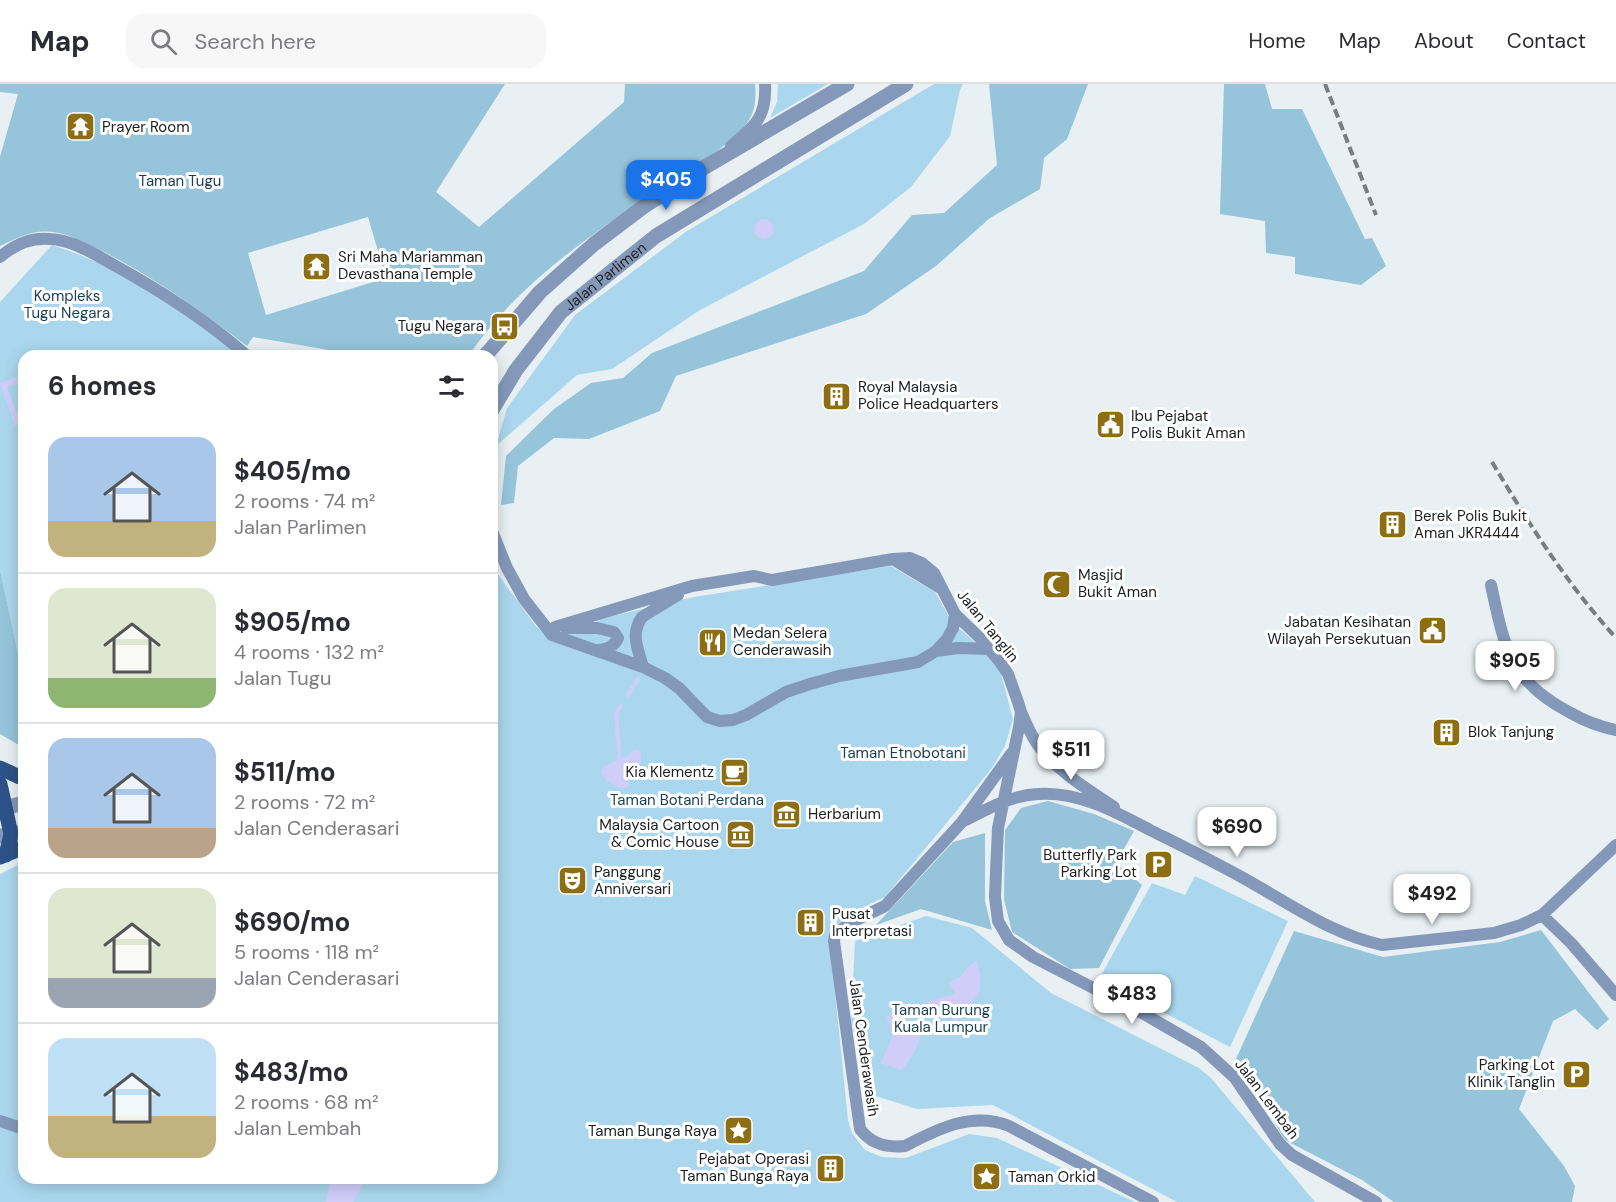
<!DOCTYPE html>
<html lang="en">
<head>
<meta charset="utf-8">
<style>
  body { margin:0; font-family:"DM Sans",sans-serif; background:#f7f7f7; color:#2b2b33; height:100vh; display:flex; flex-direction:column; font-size:22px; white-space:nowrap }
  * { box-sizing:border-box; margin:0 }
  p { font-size:20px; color:#7c7c81 }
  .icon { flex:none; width:33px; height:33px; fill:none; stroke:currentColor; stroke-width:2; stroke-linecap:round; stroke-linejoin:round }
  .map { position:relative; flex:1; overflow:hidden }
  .drawer { position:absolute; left:18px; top:266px; width:480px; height:834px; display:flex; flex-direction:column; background:#fff; border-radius:18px; box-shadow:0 3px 15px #0003 }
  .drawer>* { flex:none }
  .price { position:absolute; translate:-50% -51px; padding:0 14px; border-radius:12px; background:#fff; color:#222; font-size:20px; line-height:39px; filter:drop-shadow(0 2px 3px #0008) }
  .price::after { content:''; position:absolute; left:50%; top:36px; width:18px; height:14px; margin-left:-9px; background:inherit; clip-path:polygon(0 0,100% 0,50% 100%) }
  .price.on { background:#1a73e8; color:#fff }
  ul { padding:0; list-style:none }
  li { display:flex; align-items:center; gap:18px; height:150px; padding:0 30px }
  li+li { border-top:2px solid #e1e1e2 }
  li span { display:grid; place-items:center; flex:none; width:168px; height:120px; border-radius:18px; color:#555 }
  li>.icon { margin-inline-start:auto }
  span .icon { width:72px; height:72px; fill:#fffc; stroke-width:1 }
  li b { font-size:26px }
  h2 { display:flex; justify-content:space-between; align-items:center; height:72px; padding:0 30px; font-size:26px }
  header { display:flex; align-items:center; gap:36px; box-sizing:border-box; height:84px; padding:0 30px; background:#fff; border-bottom:2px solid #e1e1e2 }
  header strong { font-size:28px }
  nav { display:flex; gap:33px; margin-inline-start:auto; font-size:21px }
  .search { width:420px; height:54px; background:#f7f7f7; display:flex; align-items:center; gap:15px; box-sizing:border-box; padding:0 21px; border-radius:18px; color:#7c7c81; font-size:22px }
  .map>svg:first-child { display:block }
</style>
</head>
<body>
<header>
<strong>Map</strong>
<div class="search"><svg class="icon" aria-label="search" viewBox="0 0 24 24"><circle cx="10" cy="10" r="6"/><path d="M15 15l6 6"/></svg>Search here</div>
<nav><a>Home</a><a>Map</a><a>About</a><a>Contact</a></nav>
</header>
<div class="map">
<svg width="1616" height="1118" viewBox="0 0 1616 1118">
  <rect width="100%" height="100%" fill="#e8f0f3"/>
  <path fill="#abd7ee" d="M778,0h50l-58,34 7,-16z
    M934,0h29l-3,6 -10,46 -39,51 -47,37 -164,86 -88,59 -35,6 -81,71 11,-38 68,-93 112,-84z
    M52,161c64,20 139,65 189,110l-217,1v325l-24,-111v-268z
    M492,482l43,59 13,13 64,-22 82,-19 197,-31 44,26 17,30 34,30 14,18 13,49 -8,27 -13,22 -107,129 -36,17 -20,19 19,187 4,13 13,17 17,7 24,1 63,-24 28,4 138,64h-1135v-328l24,-12v316h468z
    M1195,792l93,45 -58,126 -131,-68 53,-96 33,12z
    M926,832l46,12 79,65 148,75 12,10 104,124h-138l-184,-97 -76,4 -48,-15 -18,-73 4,-80z"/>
  <path fill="#95c4db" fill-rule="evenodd" d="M0,0h505l-69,108 43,35 145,-125 1,-18h130c1,14 1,27 -8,39 -23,29 -61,48 -91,68 -71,48 -138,93 -187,164h-144l4,-5 -76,-13 -6,9c-46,-35 -92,-68 -143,-94 -15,-7 -34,-18 -51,-20 -19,-3 -37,6 -53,14v-89l18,-63 -18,-2zM368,133l18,61 -120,37 -18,-62z
    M989,0h99l-21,55 -23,19 -4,31 -50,29 -54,48 -70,48 -190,62 -16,35 -71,28 -35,-1 -36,28 -4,37 -13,2 5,-49 48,-47 37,-26 32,-5 29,-25 212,-82 48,-56 32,-2 53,-48z
    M1224,0h41l7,25h30l63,130 7,-1 14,28 -25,19 -66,-11v-17l-29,-4 -1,-32 -45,-7z
    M0,486l24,111v67l-24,-14z
    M1048,717l46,13 40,17 -18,32 26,22 -43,83 -29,1 -58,-37 -8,-33 1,-69 16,-22z
    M985,749v68l7,29 -71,-21 -45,16 77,-83z
    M1541,846l68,89 -12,11 -22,-21 -22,12 -34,88 45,57 11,20 -3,16h-178l-32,-22 -77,-40 -49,-81 58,-128 89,26 117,-15z"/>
  <path fill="#d0cef9" d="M754 145a10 10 0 1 1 20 0a10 10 0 1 1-20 0Z
    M24,291v7l-17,5 9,25 8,-2v13l-9,3 -15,-43z
    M635,665l6,2v12l-13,12 1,9 -3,4c-10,0 -22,-6 -25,-16l2,-5 26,-12z
    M977,876l3,16 -1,18 -23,28 -31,-20 31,-8 -8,-12c18,-5 15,-13 29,-22z
    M895,928l27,20 -8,21 -12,17 -21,-7 12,-27 -6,-19z
    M331,1094h40l-9,8 -9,16h-27z"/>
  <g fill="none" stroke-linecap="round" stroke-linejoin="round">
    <path stroke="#d0cef9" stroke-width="4" d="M628,611l10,-16
      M620,674l-4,-44 5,-8"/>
    <path stroke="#8499ba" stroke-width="12" d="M731,62c24,-20 36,-29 34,-62
      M0,173c14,-12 31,-20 50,-18 23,1 44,15 64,26 47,26 92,54 133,91
      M492,447l15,37 17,31 28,36 91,32 22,11 14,10 28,29 13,4 13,-1 13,-5 40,-23 24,-8 29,-8 79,-14 18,-11 11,-12 6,-11 2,-14
      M893,475l46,28
      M1491,501c13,60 18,96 78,127 14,8 31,15 47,18
      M555,543l137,-41 62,-10 18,4 121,-21 17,-1 12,5 12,10 21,41 26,25 19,23 8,12 10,28 3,10 -2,15 -21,101 -2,44 -1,25 3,24 11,19 24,17 111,57 57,33 34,31 45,66 12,11 84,47
      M566,544h31l17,4 4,6c-4,9 -11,11 -21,12
      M936,567l22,-3 32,1
      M643,583c-5,-18 -13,-33 -1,-50l36,-22
      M1021,628c6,13 11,27 20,37 19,24 48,41 73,58
      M1011,670l-49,68 -77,84 -37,18 -13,11 -1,6 26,188c11,15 27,19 45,17 33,-17 67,-35 104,-20l144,76
      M966,736c23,-12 46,-25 72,-26 40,-3 78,18 112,36 36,18 73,36 109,57 40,23 77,48 123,58l112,-12 27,-8 21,-10 74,-70
      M1542,831l29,28 45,52
      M0,1037l24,8"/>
    <g stroke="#8499ba" stroke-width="15">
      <path d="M485,272l55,-64 54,-48 49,-37 62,-40 142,-83"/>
      <path id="s1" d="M492,326l24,-40 45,-58 95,-76 250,-152"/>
      <path d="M0,725l24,-6"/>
      <path d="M0,752l24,-4"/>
    </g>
    <path stroke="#2d5289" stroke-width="15" d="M0,684l24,11
      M0,700l11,50 -5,21
      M0,773l24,-10"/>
    <path stroke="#787d7f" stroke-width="4" stroke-dasharray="9 4.5" stroke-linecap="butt" d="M1325,0l51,131
      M1492,378c37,62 75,122 124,176"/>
  </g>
  <defs>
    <symbol id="temple-square" viewBox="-11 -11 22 22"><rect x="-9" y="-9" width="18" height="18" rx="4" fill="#8e6e12" stroke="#fff"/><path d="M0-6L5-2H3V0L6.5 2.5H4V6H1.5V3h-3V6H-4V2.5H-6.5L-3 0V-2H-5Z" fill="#fff"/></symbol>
    <symbol id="bus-square" viewBox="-11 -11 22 22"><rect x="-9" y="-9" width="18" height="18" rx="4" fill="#8e6e12" stroke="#fff"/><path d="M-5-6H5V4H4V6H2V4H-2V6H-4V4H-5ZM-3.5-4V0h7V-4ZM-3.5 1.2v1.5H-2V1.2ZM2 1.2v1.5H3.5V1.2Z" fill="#fff"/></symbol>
    <symbol id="building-square" viewBox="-11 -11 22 22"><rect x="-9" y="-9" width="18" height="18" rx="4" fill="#8e6e12" stroke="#fff"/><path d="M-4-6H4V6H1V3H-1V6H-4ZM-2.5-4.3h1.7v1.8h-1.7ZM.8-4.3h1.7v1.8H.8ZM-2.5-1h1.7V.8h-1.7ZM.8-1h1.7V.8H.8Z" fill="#fff"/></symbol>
    <symbol id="civic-square" viewBox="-11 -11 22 22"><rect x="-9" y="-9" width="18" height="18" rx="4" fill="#8e6e12" stroke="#fff"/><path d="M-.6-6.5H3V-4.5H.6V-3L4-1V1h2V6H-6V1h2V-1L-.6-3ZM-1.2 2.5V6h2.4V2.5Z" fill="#fff"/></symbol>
    <symbol id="mosque-square" viewBox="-11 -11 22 22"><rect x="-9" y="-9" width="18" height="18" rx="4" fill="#8e6e12" stroke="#fff"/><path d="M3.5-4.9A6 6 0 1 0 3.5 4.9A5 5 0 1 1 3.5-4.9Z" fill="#fff"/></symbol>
    <symbol id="restaurant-square" viewBox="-11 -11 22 22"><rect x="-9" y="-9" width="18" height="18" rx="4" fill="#8e6e12" stroke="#fff"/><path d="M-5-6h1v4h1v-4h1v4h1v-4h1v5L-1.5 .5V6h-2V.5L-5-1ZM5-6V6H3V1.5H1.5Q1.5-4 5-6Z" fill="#fff"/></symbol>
    <symbol id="cafe-square" viewBox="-11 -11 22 22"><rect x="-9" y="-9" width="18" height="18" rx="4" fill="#8e6e12" stroke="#fff"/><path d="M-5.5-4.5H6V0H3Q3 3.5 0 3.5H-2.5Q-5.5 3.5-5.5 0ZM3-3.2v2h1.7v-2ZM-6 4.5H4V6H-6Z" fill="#fff"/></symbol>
    <symbol id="museum-square" viewBox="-11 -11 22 22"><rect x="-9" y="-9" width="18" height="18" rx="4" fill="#8e6e12" stroke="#fff"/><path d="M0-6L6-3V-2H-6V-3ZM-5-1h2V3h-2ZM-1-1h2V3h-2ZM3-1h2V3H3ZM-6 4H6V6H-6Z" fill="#fff"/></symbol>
    <symbol id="parking-square" viewBox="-11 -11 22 22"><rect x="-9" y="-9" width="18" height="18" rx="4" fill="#8e6e12" stroke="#fff"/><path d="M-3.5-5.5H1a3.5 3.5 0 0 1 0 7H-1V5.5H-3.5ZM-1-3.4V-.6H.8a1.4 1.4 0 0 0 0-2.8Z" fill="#fff"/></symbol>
    <symbol id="theatre-square" viewBox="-11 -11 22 22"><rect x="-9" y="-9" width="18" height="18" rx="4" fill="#8e6e12" stroke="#fff"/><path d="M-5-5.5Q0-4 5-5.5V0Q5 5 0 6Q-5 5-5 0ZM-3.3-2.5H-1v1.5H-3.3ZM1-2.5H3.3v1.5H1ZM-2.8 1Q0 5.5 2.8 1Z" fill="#fff"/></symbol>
    <symbol id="sight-square" viewBox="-11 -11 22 22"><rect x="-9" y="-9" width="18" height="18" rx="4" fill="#8e6e12" stroke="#fff"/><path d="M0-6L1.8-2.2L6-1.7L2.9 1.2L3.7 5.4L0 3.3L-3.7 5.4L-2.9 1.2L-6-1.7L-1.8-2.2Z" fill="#fff"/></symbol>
  </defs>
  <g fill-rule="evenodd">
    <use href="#temple-square" x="64" y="26" width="33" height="33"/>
    <use href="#temple-square" x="300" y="166" width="33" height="33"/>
    <use href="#bus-square" x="488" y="226" width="33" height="33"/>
    <use href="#building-square" x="820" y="296" width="33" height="33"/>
    <use href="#civic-square" x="1094" y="324" width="33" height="33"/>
    <use href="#building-square" x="1376" y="424" width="33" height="33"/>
    <use href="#mosque-square" x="1040" y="484" width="33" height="33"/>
    <use href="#civic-square" x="1416" y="530" width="33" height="33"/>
    <use href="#restaurant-square" x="696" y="542" width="33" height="33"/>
    <use href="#building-square" x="1430" y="632" width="33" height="33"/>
    <use href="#cafe-square" x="718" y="672" width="33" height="33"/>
    <use href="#museum-square" x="770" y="714" width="33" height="33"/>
    <use href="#museum-square" x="724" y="734" width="33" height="33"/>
    <use href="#parking-square" x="1142" y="764" width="33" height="33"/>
    <use href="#theatre-square" x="556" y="780" width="33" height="33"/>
    <use href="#building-square" x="794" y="822" width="33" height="33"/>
    <use href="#parking-square" x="1560" y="974" width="33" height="33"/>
    <use href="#sight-square" x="722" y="1030" width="33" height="33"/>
    <use href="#building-square" x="814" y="1068" width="33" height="33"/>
    <use href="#sight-square" x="970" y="1076" width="33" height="33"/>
  </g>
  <g text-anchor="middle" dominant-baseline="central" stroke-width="6" stroke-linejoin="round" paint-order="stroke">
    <g font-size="15" fill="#1c1e20" stroke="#fff" text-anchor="start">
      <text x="102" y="43">Prayer Room</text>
      <text x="338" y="173">Sri Maha Mariamman<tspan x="338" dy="17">Devasthana Temple</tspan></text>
      <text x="484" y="242" text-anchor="end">Tugu Negara</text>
      <text x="858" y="303">Royal Malaysia<tspan x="858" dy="17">Police Headquarters</tspan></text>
      <text x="1131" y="332">Ibu Pejabat<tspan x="1131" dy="17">Polis Bukit Aman</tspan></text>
      <text x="1414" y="432">Berek Polis Bukit<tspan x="1414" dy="17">Aman JKR4444</tspan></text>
      <text x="1078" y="491">Masjid<tspan x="1078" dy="17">Bukit Aman</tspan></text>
      <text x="1411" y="538" text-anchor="end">Jabatan Kesihatan<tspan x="1411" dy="17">Wilayah Persekutuan</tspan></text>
      <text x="733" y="549">Medan Selera<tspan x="733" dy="17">Cenderawasih</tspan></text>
      <text x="1468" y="648">Blok Tanjung</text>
      <text x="714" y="688" text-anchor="end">Kia Klementz</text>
      <text x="808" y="730">Herbarium</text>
      <text x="719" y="741" text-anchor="end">Malaysia Cartoon<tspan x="719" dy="17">&amp; Comic House</tspan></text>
      <text x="1137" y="771" text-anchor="end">Butterfly Park<tspan x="1137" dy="17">Parking Lot</tspan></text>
      <text x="594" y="788">Panggung<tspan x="594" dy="17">Anniversari</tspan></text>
      <text x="832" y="830">Pusat<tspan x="832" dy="17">Interpretasi</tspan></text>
      <text x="1555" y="981" text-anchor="end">Parking Lot<tspan x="1555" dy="17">Klinik Tanglin</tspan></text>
      <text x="717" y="1047" text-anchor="end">Taman Bunga Raya</text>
      <text x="809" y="1075" text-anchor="end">Pejabat Operasi<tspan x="809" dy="17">Taman Bunga Raya</tspan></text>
      <text x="1008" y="1093">Taman Orkid</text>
    </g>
    <g font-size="15" fill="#173f50" stroke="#fff">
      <text x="180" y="97">Taman Tugu</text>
      <text x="67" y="212">Kompleks<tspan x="67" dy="17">Tugu Negara</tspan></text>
      <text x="903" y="669">Taman Etnobotani</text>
      <text x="687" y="716">Taman Botani Perdana</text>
      <text x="941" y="926">Taman Burung<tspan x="941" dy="17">Kuala Lumpur</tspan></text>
    </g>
    <g font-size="15" fill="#1c1e20" stroke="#fff">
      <text stroke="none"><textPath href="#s1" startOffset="177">Jalan Parlimen</textPath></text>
      <text transform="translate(988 542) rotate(51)">Jalan Tanglin</text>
      <text transform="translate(864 964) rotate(82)">Jalan Cenderawasih</text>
      <text transform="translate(1267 1015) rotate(53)">Jalan Lembah</text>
    </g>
  </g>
</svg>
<b class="price on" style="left:666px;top:127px">$405</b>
<b class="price" style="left:1515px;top:608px">$905</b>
<b class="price" style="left:1071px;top:697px">$511</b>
<b class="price" style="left:1237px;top:774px">$690</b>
<b class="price" style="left:1432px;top:841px">$492</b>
<b class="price" style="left:1132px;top:941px">$483</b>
<section class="drawer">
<h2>6 homes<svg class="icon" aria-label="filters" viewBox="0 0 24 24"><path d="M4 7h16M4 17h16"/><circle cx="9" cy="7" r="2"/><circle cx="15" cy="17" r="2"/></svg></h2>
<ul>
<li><span style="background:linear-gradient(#a9c7e8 70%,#c2b280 0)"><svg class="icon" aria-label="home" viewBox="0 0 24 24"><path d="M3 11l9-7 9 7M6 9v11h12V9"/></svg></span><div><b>$405/mo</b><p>2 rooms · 74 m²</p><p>Jalan Parlimen</p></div></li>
<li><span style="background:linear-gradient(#dfe7d0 75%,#8fb573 0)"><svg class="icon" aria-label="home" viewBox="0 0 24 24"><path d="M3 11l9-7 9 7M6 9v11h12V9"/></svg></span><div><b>$905/mo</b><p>4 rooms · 132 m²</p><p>Jalan Tugu</p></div></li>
<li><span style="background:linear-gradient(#a9c7e8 75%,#b9a48a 0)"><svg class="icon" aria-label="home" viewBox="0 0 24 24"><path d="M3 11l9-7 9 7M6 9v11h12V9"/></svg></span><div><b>$511/mo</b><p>2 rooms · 72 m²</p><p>Jalan Cenderasari</p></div></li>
<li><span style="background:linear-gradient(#dfe7d0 75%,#9aa5b1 0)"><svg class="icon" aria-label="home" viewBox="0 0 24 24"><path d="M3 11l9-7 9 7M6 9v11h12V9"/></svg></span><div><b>$690/mo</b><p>5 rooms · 118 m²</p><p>Jalan Cenderasari</p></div></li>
<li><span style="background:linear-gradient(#bfe0f5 65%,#c2b280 0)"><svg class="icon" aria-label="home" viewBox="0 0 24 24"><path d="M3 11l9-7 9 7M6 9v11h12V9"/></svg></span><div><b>$483/mo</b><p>2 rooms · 68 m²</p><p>Jalan Lembah</p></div></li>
</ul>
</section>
</div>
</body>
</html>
